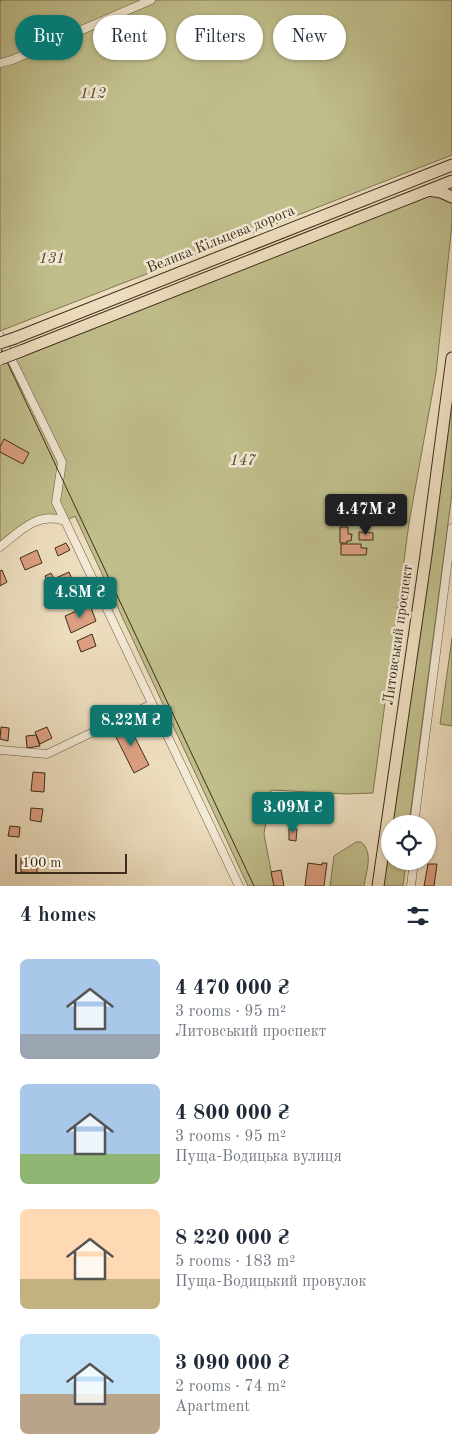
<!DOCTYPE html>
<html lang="en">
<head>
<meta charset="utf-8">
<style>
  body { margin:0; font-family:"Old Standard TT",serif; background:#f6f6f7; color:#1f2937; height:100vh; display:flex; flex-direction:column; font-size:19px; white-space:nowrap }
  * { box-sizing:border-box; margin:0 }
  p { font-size:16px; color:#747a83 }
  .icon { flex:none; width:28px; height:28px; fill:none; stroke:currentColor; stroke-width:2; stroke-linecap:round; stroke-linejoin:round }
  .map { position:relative; height:886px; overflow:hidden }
  .panel { display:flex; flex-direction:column; background:#fff; flex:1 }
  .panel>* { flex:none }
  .top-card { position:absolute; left:15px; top:15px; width:422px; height:45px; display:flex; gap:10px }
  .fabs { position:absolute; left:381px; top:815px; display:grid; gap:10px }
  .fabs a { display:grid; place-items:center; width:55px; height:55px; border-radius:50%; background:#fff; box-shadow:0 1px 4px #0004; font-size:25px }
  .scale { position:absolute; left:15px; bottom:12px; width:112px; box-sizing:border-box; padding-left:5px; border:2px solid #3f2d19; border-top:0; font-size:14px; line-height:18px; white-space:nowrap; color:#3f2d19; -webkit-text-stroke:4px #f3ead5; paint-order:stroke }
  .price { position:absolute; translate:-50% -42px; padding:0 11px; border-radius:5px; background:#0f766e; color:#fff; font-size:16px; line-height:32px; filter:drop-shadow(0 1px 2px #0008) }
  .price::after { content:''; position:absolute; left:50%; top:30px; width:15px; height:11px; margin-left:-8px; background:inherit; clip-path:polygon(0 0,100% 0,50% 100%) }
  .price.current { background:#222; color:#fff }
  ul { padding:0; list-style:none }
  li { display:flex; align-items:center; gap:15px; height:125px; padding:0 20px }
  li span { display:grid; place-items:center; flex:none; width:140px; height:100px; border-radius:8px; color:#555 }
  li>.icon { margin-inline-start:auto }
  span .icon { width:60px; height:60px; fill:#fffc; stroke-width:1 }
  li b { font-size:21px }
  h2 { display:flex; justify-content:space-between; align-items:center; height:60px; padding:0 20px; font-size:21px }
  .pill { padding:0 18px; border-radius:22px; background:#fff; box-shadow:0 1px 4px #0004; font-size:18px; line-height:45px }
  .pill.current { background:#0f766e; color:#fff }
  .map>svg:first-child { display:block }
</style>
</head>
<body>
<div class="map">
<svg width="452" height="886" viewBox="0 0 452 886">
  <rect width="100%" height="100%" fill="#eddebf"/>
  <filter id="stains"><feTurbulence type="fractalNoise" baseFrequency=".004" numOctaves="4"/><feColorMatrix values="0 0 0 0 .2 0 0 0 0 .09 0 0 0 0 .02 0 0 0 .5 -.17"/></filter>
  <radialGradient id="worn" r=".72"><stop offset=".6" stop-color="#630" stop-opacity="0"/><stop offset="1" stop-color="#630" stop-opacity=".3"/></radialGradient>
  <path fill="#c0bf8c" stroke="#807652" d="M0,0h452v155l-452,176z
    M427,190l25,7v27l-16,149 -27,150 -36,270 -27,1 -75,-4 -7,44 10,52h-26l-173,-370 -10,5 -24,-2 -41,28v-188z
    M452,396v97l-43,331h-18z
    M452,638v88l-12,-2z
    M390,828v33h16l-3,25h-21z
    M356,842h5c13,11 5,29 3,44h-34l4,-30z"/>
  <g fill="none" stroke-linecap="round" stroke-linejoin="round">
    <path stroke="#768278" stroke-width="2.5" d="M0,1l1,-1"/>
  </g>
  <path fill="#dc9f81" stroke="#3f2d19" d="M4,439l25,14 -6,11 -23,-12v-5z
    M340,527h8v7h4l-1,7h-4v2h-7z
    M359,532l14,1v7h-14z
    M66,543l4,7 -12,6 -3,-8z
    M341,544h20v4h6l-1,7h-25z
    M37,550l5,13 -17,7 -5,-12z
    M2,570l5,12 -7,4v-15z
    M69,572l5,12 -9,4 -2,-4 -12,6 -6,-14 6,-3 3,6z
    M76,590l5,11 -15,6 -7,-13 5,-2 2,3z
    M90,605l6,16 -25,12 -6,-17z
    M92,634l4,12 -15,6 -4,-11z
    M127,722l22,43 -15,8 -22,-44z
    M1,727l8,1 -1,13 -8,-2z
    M47,727l5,11 -12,6 -5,-12z
    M36,735l4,11 -13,2 -1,-12z
    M33,772l12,1 -1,19 -13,-1z
    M31,808l12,1 -2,13 -11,-2z
    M10,826l10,1 -1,10 -11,-1z
    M289,828l8,1 -1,12 -7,-1z
    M21,858h16v15l-16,-1z
    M308,863l14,2v-2h5l-3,23h-19z
    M428,864h9l-3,22h-10z
    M281,870l3,16h-10l-3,-14z"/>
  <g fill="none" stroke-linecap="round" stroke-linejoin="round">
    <defs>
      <path id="minor" d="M0,63l12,-3 139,-60
        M0,336l62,126 -6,40 183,384
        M0,547c20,-16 38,-36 65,-26
        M0,750l47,4 105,-50
        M414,824l38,-296
        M411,886l3,-25"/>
      <path id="primary" d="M429,190l12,2 11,5
        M15,338l437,-173
        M21,351l431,-170
        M378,886l48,-331 26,-197"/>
    </defs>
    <use href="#minor" stroke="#6a5942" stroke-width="9"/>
    <use href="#primary" stroke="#3f2d19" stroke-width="13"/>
    <use href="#minor" stroke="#f3ead5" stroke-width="8"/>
    <use href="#primary" stroke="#eddebf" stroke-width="11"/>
    <path stroke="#3f2d19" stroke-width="1" d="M0,347l254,539"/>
    <defs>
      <path id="primary-bridge" d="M0,343l15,-5
        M0,359l21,-8"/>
    </defs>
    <use href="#primary-bridge" stroke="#3f2d19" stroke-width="13" stroke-linecap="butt"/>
    <use href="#primary-bridge" stroke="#eddebf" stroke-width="11"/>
  </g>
  <g text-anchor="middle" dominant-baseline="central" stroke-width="5" stroke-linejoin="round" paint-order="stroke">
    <g font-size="15" font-style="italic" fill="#594a30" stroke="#f3ead5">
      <text x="93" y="94">112</text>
      <text x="52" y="259">131</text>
      <text x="243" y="461">147</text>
    </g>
    <g font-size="15" fill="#3f2d19" stroke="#f3ead5">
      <text transform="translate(221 240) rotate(-22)">Велика Кільцева дорога</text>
      <text transform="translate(399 635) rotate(-82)">Литовський проспект</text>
    </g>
  </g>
  <rect width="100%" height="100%" filter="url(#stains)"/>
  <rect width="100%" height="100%" fill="url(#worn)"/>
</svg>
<div class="fabs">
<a><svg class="icon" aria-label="locate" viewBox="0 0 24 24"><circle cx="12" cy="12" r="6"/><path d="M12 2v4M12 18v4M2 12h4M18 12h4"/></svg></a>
</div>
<div class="scale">100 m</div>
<b class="price current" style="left:366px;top:536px">4.47M ₴</b>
<b class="price" style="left:80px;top:619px">4.8M ₴</b>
<b class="price" style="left:131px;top:747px">8.22M ₴</b>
<b class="price" style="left:293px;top:834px">3.09M ₴</b>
<div class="top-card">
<a class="pill current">Buy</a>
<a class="pill">Rent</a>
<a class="pill">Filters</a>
<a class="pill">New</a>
</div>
</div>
<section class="panel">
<h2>4 homes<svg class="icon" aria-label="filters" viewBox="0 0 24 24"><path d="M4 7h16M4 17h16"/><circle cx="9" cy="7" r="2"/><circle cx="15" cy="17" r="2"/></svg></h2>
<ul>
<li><span style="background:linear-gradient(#a9c7e8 75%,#9aa5b1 0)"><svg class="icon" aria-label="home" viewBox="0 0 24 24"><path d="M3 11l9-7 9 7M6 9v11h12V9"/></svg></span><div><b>4 470 000 ₴</b><p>3 rooms · 95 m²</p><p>Литовський проспект</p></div></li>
<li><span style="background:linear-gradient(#a9c7e8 70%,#8fb573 0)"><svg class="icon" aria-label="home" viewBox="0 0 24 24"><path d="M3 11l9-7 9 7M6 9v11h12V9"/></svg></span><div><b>4 800 000 ₴</b><p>3 rooms · 95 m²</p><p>Пуща-Водицька вулиця</p></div></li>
<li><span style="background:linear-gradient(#ffd9b3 70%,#c2b280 0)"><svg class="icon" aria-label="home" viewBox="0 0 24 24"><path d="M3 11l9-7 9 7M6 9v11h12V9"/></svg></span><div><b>8 220 000 ₴</b><p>5 rooms · 183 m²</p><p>Пуща-Водицький провулок</p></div></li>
<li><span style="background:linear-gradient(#bfe0f5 60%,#b9a48a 0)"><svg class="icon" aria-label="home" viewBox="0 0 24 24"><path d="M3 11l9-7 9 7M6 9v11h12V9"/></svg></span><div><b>3 090 000 ₴</b><p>2 rooms · 74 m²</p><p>Apartment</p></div></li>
</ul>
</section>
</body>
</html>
